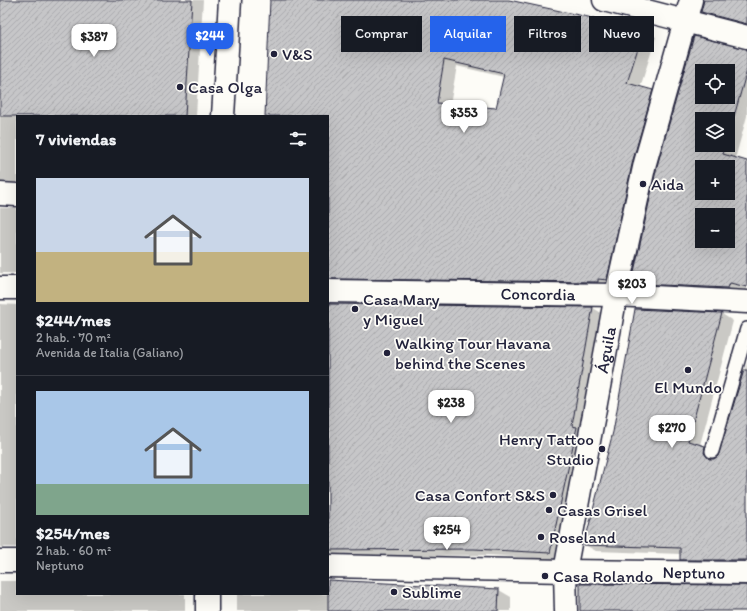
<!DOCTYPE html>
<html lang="es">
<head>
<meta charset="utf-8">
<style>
  body { margin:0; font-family:Itim,sans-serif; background:#20242c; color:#f1f3f6; height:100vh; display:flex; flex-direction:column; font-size:15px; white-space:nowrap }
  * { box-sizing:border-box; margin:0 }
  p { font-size:13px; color:#9ea1a6 }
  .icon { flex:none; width:22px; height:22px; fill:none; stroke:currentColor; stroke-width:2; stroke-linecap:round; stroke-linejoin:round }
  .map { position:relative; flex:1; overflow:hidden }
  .drawer { position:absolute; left:16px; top:115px; width:313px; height:480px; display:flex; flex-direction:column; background:#171b24; border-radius:0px; box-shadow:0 4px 16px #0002 }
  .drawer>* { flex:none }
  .banner { position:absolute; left:341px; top:16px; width:346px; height:36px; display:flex; gap:8px }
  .controls { position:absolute; left:695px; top:64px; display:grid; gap:8px }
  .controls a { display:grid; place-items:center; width:40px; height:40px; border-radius:0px; background:#171b24; box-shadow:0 4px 16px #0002; font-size:20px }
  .price { position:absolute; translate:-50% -34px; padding:0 9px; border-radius:8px; background:#fff; color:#222; font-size:13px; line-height:26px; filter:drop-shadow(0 1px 2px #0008) }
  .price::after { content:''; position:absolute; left:50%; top:24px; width:12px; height:9px; margin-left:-6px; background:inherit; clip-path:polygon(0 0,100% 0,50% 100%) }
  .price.selected { background:#2563eb; color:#fff }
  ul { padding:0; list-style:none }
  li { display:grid; align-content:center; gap:8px; height:212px; padding:0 20px }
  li+li { border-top:1px solid #363941 }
  li span { display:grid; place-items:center; height:124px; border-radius:0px; color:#555 }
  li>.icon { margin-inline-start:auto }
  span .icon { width:72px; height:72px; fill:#fffc; stroke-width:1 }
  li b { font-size:17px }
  h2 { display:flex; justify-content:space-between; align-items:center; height:48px; padding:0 20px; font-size:17px }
  .pill { padding:0 14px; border-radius:0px; background:#171b24; box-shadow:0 4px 16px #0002; font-size:14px; line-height:36px }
  .pill.selected { background:#2563eb; color:#fff }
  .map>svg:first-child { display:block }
</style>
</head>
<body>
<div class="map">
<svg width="747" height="611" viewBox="0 0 747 611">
  <defs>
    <pattern id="building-hatch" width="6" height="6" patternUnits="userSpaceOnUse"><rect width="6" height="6" fill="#c6c6c8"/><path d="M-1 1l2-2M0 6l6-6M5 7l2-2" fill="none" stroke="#aaaaad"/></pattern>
  </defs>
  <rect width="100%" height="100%" fill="#fdfcf7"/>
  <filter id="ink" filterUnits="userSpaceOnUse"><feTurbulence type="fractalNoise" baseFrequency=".025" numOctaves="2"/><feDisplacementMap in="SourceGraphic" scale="8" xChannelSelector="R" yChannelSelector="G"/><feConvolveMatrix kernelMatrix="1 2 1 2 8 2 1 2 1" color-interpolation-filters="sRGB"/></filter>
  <g filter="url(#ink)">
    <path fill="#0003" fill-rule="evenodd" d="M0,0h203l-7,116h-179v71l-17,7z
      M271,0h236l136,30 13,7 -16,51 12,3 13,7 -46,188 -291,13v-183h-62zM457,66l47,11 -7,32 -47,-4z
      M705,0h42v27l-35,-9 -10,-6z
      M694,37l53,17v62l-12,43 12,3v128l-6,-1 -1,5 -96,-7 -11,-7zM702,71h26v26h-26zM702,119h26v26h-26zM702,167h26v26h-26zM702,215h26v26h-26z
      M0,208h17v65h-17z
      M328,299l1,6 264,3 12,7 -42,245 -76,-5 -159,2z
      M0,304l17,1v242h-17z
      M722,314l11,7 -33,124 16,8 -1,6 6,-5 26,-91v203h-55l-11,-7v-5l-85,-3 -11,-6z
      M0,581h17v13h168v17h-185z
      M328,581l171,9 12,7v14h-274v-17h91z"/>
    <path fill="url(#building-hatch)" stroke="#22223b" fill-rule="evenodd" d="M0,0h192l-7,116h-185z
      M270,0h239l135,29 -17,54 26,7 -20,70 -26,120 -9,-1v3l-270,-3v-163h-63zM444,60l60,14 -8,34 -59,-5z
      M704,0h43v24l-46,-12z
      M694,36l53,13v21l-19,68v-19h-26v26h24l-3,9 24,7v126l-17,-4 -2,5 -89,-4v-3h-7l25,-115zM702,71h26v26h-26zM702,167h26v26h-26zM702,215h26v26h-26z
      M328,304l265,3 -21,119 5,1 -27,126 -76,-4 -146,1z
      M635,309l87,4 -34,128 17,5 -1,7 5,6h5l4,-3 26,-86h3v190h-67v-12l-96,-3 29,-113z
      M328,580l171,9 -1,22h-170z
      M580,584l167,1v26h-167z"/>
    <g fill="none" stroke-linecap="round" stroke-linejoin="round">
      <defs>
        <path id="service" d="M712,451l35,-122"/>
        <g id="minor">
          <path d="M604,0l143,37"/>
          <path d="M0,194l17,1"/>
          <path d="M0,288h17"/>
          <path id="s1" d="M328,291l288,4 131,7"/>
          <path id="s2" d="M566,611l-1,-40 51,-276 29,-132 46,-163"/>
        </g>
        <g id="tertiary">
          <path d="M0,561h17"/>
          <path id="s3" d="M328,566l237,5 182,2"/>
        </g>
        <path id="secondary" d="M223,116l7,-116
          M207,611v-17"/>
      </defs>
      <use href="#service" stroke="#22223b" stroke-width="16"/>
      <use href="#minor" stroke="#22223b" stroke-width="25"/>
      <use href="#tertiary" stroke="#22223b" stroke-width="25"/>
      <use href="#secondary" stroke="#22223b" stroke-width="25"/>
      <use href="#service" stroke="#fdfcf7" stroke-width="13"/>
      <use href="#minor" stroke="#fdfcf7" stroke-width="22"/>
      <use href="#tertiary" stroke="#fdfcf7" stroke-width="22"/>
      <use href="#secondary" stroke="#fdfcf7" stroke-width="22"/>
    </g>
  </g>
  <g fill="#22223b" stroke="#fdfcf7" stroke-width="1.5">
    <circle cx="274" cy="54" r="4"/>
    <circle cx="180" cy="87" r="4"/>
    <circle cx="643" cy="184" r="4"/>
    <circle cx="355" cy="309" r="4"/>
    <circle cx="387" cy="353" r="4"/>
    <circle cx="688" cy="370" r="4"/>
    <circle cx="602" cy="449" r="4"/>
    <circle cx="553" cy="495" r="4"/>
    <circle cx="549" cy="510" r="4"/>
    <circle cx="541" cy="537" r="4"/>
    <circle cx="545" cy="576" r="4"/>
    <circle cx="394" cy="592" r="4"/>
  </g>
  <g text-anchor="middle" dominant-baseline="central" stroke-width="3.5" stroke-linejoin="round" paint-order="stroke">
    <g font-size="17" fill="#22223b" stroke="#fdfcf7" text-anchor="start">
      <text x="282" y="54">V&amp;S</text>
      <text x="188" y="87">Casa Olga</text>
      <text x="651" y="184">Aida</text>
      <text x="363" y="299">Casa Mary<tspan x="363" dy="20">y Miguel</tspan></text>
      <text x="395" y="343">Walking Tour Havana<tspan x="395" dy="20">behind the Scenes</tspan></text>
      <text x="688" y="387" text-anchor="middle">El Mundo</text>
      <text x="594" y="439" text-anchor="end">Henry Tattoo<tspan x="594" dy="20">Studio</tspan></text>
      <text x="545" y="495" text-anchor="end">Casa Confort S&amp;S</text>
      <text x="557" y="510">Casas Grisel</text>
      <text x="549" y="537">Roseland</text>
      <text x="553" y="576">Casa Rolando</text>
      <text x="402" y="592">Sublime</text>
    </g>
    <g font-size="17" fill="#22223b" stroke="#fdfcf7">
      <text stroke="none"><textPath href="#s1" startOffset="210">Concordia</textPath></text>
      <text stroke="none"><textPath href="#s2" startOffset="265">Águila</textPath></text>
      <text stroke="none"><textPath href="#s3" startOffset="366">Neptuno</textPath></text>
    </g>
  </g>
</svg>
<div class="controls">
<a><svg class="icon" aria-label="locate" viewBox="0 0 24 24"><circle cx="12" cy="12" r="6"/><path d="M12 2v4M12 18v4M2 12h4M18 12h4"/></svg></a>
<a><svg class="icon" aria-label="layers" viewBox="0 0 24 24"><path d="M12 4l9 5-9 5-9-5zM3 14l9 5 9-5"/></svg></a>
<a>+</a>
<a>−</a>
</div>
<b class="price selected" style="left:210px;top:57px">$244</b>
<b class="price" style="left:94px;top:58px">$387</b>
<b class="price" style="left:464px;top:134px">$353</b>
<b class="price" style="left:632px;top:305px">$203</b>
<b class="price" style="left:451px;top:424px">$238</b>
<b class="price" style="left:672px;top:449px">$270</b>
<b class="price" style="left:447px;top:551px">$254</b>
<div class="banner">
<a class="pill">Comprar</a>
<a class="pill selected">Alquilar</a>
<a class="pill">Filtros</a>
<a class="pill">Nuevo</a>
</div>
<section class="drawer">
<h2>7 viviendas<svg class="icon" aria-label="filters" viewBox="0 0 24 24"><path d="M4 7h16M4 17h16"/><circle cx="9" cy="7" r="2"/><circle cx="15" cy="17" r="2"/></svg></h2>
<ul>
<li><span style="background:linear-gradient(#c9d6e8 60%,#c2b280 0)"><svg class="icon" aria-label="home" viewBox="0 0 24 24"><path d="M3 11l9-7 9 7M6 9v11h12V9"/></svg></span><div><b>$244/mes</b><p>2 hab. · 70 m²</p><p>Avenida de Italia (Galiano)</p></div></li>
<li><span style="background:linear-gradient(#a9c7e8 75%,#7fa58c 0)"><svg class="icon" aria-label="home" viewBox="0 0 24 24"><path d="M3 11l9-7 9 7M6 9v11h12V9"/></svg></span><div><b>$254/mes</b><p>2 hab. · 60 m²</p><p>Neptuno</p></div></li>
</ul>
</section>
</div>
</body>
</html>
